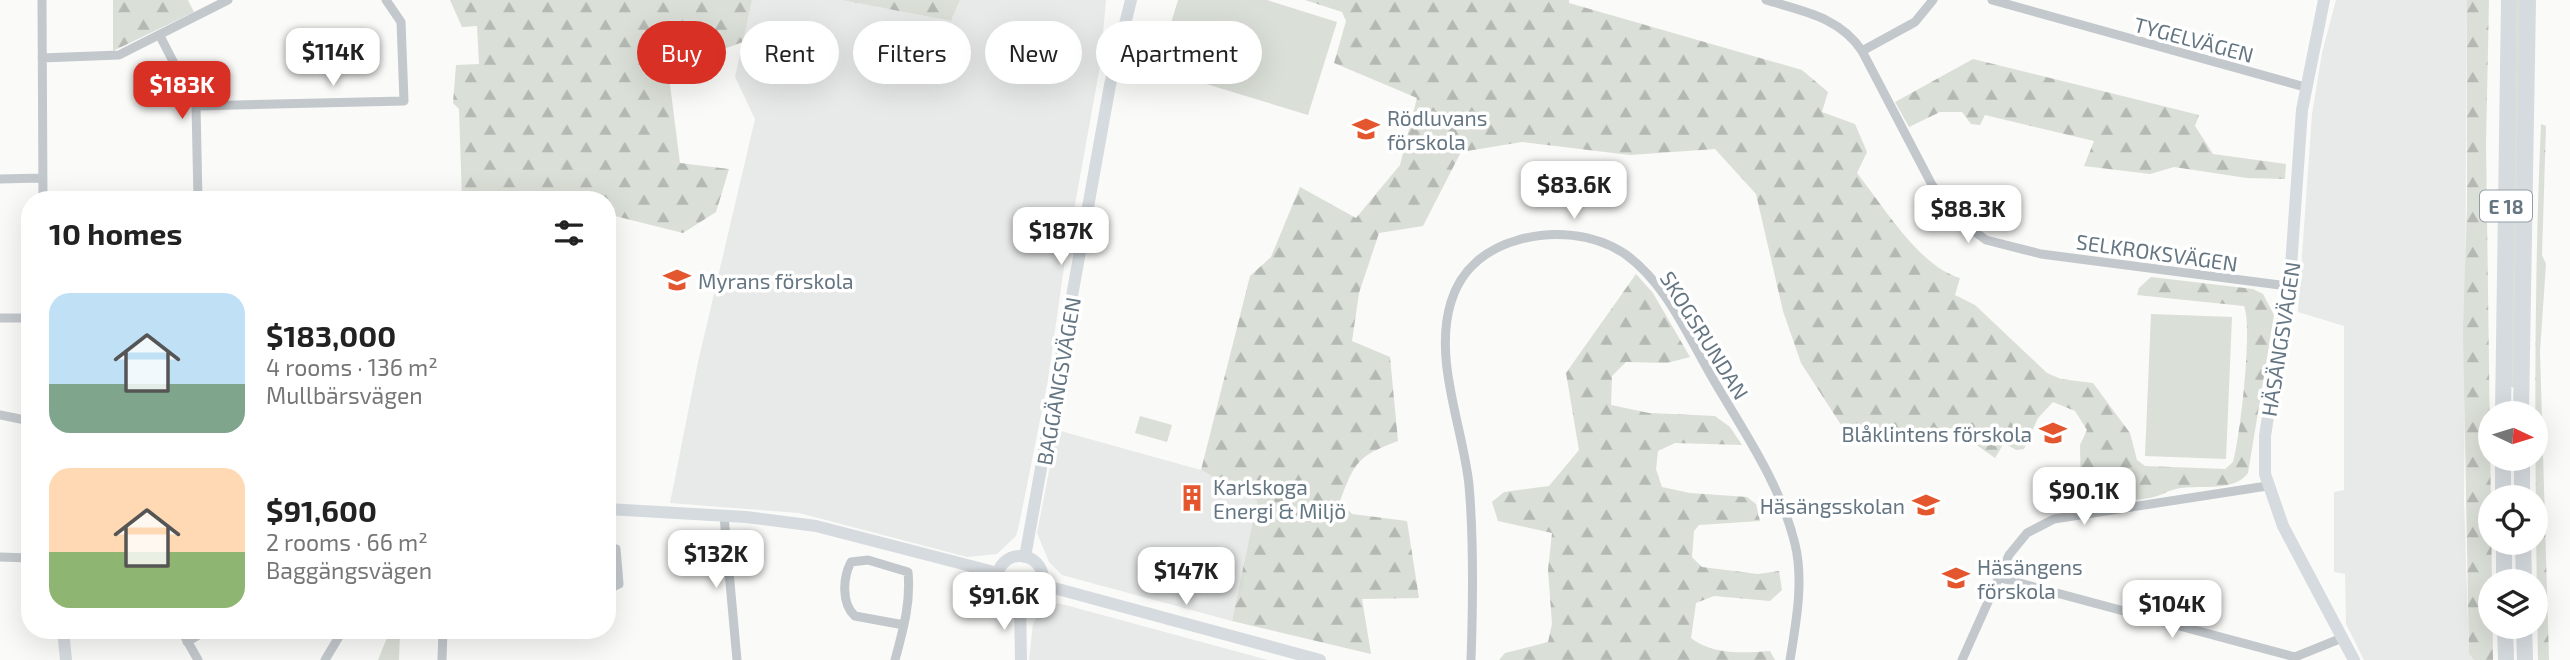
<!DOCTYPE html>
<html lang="en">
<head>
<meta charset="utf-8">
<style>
  body { margin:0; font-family:"Exo 2",sans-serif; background:#f2f2f2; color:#222; height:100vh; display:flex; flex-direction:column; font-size:26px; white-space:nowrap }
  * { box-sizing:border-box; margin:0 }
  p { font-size:23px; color:#767676 }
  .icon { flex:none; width:38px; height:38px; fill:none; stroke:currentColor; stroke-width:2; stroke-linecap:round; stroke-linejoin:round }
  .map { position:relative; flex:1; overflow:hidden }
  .drawer { position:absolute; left:21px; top:191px; width:595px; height:448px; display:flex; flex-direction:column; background:#fff; border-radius:28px; box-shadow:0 7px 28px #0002 }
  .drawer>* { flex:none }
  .top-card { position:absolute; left:637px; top:21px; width:665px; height:63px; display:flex; gap:14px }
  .needle { width:46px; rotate:94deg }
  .buttons { position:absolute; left:2478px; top:401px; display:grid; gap:14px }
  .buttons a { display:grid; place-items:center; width:70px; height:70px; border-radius:50%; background:#fff; box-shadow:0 7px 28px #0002; font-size:35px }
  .price { position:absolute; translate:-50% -60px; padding:0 16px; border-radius:14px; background:#fff; color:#222; font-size:23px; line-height:46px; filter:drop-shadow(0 2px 4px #0008) }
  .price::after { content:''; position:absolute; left:50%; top:42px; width:21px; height:16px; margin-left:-10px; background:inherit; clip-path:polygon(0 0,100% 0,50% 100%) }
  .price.selected { background:#d93025; color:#fff }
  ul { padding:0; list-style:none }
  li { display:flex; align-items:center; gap:21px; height:175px; padding:0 28px }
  li span { display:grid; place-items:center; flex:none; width:196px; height:140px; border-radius:21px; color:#555 }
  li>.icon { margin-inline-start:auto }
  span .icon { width:84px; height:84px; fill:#fffc; stroke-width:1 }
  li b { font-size:30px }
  h2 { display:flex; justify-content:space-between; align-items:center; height:84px; padding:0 28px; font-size:30px }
  .pill { padding:0 24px; border-radius:32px; background:#fff; box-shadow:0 7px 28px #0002; font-size:24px; line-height:63px }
  .pill.selected { background:#d93025; color:#fff }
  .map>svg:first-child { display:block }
</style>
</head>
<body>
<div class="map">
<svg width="2570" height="660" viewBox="0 0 2570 660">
  <defs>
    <pattern id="forest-firs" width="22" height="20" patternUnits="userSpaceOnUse" patternTransform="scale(1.75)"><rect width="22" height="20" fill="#dadfd7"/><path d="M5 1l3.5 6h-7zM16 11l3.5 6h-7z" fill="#b4b9b4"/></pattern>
  </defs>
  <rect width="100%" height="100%" fill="#fafaf8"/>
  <path fill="#e8e9e9" d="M752,0h89l110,21 9,-21h146l-6,66 -35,194 -17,120 -29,145 -3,11 -19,18 -30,3 -168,-44 -129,-10 28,-141 57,-243 -20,-42z
    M2336,0h131l-3,501 5,153 5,6h-110l-18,-36 -1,-50 -11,-2v-80l10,-2v-164l-46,-14 14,-198 10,-61z
    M1057,430l144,40 56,31 -25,120 -170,-46 -13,-13 -12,-29z
    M1058,603l210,57h-239l4,-37 8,-12z"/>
  <path fill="#dadfd7" d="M1178,0h89l70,22 -29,93 -151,-46z
    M2517,0h5l-8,388 -5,-2z
    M2151,314l81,3 -6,142 -81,-3z
    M1140,416l32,9 -5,17 -32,-9z
    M390,630h10l-1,30h-21z"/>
  <path fill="url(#forest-firs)" d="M113,0h75l6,12 -81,39z
    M450,0h302l-9,42 -75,27 12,94 49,6 -13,43 -33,21 -76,-19v-14l-56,-1 -16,-3 -3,3h-70l-3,-90 -6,-6 3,-38 23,-1 -2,-38 -15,1z
    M841,0h119l-9,21z
    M1305,0h264v3l233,67 26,22 -6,20 33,12 12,28 -10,21c26,33 63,94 103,105l-5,17 20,10 72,68 14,6 32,4 37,50 7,27 8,6 80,3 8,-7c7,-24 20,-137 11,-156l-107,-11 2,-7 12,-11 102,12 10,5 11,21 -26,158c-14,19 -46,12 -67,15 -11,1 -20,8 -31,10 -21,4 -51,2 -69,-9l-1,-44 7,-15 -12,-19 -22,-9 -15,16 -14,31 -8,1 -12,-7 -9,15 -40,-28 -110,1 -44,-68 -18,-52 -27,-117 -41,-45 -85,6 -108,-13 -61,10 -38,74 -44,7 -20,60 -7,48 38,16 8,84c-40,15 -43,20 -58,60l12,13 55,7 12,77 -57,1 9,55 -139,-33 25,-120 -56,-31 49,-194 21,-19 29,-70 56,31 44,-53 17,-67 -83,-35 12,-42 -4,-9z
    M2467,0h22l-3,144 7,516h-19l-5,-6 -6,-324 4,-124z
    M1973,59l226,56 -4,11 18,28 73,10 -1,15 -38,-1 -73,-11 -24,7 -66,-8 10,-25 -109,-26 -5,10 -9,-1 -9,-12h-22l-31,15 -14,-25z
    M2541,124l5,2 -4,129 4,9 -6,87 9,309h-11c-3,-181 -5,-355 3,-536z
    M1636,274l17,19 37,64 -23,6 -41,-1 -14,14 -1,29 38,8 66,3 15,11 12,18 -67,-2 -17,8 -2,18 6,18 28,6 57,4 9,7 4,17 -61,4 -5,6 -2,26 10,10 56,7 21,-3 3,19 -12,11 -56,-5 -18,7 -5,35c21,17 53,15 79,13l5,9h-276l6,-7 43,-11 4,-18 -4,-54 4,-37 -54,-12 -6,-19 12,-10 45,-6 30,-36 -13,-77z"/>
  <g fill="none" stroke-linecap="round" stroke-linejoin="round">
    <path stroke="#c3c8cc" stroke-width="9" d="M42,0l1,200
      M1766,0c36,11 74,17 96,51l70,134 26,34 28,21 55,14 247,32
      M1992,0l313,87
      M160,36l36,70 2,94
      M1862,51l53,-29 18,-22
      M42,58l77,-3 109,-55
      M196,106l208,-5 -3,-79 -15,-22
      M0,179l43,-1
      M0,318h30
      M0,415l30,6
      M724,516l13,144
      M607,547l9,2 3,35 -12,6
      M0,557l30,1
      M1997,577l298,80 47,-19
      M181,630l17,30
      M187,642l20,-12
      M325,660l18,-30
      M442,660l1,-30
      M895,660c8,-30 16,-57 13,-88l-40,-12 -17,2c-8,15 -10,42 4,54l49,9
      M1471,660c2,-57 3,-118 -2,-175 -6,-58 -36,-125 -18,-183 10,-33 35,-53 67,-62 34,-10 76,-7 107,14 41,29 63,82 88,125 31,53 67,104 82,165 9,37 1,79 -5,116
      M1962,660l47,-105 18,-22 27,-14 213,-33"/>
    <path stroke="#d6dbdf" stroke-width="12" d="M2324,0l-22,110 -11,156 -26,170v38l18,52 71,134
      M607,509l139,8 70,9 182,47
      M997 579a23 23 0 1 1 46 0a23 23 0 1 1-46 0Z
      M1025,557l85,-472 21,-85
      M1043,585l277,75
      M1020,602l1,58
      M63,630l3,30"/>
    <path stroke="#d6dbdf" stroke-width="16" d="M2503,413l6,-413
      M2521,413l7,-413
      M2503,458v39
      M2522,458v39
      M2504,542v39
      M2523,542l1,39
      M2505,626l1,34
      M2524,626l1,34"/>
  </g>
  <defs>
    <symbol id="school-bare" viewBox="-9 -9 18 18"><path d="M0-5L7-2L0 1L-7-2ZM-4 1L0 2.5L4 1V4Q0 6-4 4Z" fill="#e4572e" stroke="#fff" stroke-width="2.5" paint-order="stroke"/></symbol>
    <symbol id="building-bare" viewBox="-9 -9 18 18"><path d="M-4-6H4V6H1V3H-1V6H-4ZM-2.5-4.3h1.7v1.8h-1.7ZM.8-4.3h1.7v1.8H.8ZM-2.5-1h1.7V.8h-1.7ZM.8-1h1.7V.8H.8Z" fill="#e4572e" stroke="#fff" stroke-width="2.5" paint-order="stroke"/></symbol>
  </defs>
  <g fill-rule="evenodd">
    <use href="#school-bare" x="1347" y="110" width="38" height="38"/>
    <use href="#school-bare" x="658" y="261" width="38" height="38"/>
    <use href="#school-bare" x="2034" y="414" width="38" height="38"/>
    <use href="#building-bare" x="1173" y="479" width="38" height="38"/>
    <use href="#school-bare" x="1907" y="486" width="38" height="38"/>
    <use href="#school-bare" x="1937" y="559" width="38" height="38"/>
  </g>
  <g text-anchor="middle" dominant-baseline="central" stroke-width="7" stroke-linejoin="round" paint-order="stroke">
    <rect fill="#fff" stroke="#939fa8" stroke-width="2" x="2480" y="190.5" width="52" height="31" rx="5"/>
    <g font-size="19" font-weight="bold" fill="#657683">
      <text x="2506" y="206">E 18</text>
    </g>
    <g font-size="21" fill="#657683" stroke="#fff">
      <text transform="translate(2194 39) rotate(15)">TYGELVÄGEN</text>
      <text transform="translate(2157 252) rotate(8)">SELKROKSVÄGEN</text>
      <text transform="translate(1705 335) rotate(58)">SKOGSRUNDAN</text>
      <text transform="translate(2280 339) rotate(-81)">HÄSÄNGSVÄGEN</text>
      <text transform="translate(1058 381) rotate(-80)">BAGGÄNGSVÄGEN</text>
    </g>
    <g font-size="21" fill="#657683" stroke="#fff" text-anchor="start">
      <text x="1387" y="117">Rödluvans<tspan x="1387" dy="24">förskola</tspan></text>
      <text x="698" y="280">Myrans förskola</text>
      <text x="2032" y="433" text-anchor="end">Blåklintens förskola</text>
      <text x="1213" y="486">Karlskoga<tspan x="1213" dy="24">Energi &amp; Miljö</tspan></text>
      <text x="1905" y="505" text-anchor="end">Häsängsskolan</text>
      <text x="1977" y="566">Häsängens<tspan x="1977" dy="24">förskola</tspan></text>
    </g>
  </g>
</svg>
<div class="buttons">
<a><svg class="needle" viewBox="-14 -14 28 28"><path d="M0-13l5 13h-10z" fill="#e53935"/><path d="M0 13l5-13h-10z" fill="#767676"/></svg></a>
<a><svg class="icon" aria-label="locate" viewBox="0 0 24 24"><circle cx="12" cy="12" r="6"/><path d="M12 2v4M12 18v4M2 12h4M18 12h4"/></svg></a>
<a><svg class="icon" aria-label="layers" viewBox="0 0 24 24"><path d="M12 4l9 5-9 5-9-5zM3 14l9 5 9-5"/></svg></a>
</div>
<b class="price" style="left:333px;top:88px">$114K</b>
<b class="price selected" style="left:182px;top:121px">$183K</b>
<b class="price" style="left:1574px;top:221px">$83.6K</b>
<b class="price" style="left:1968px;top:245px">$88.3K</b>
<b class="price" style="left:1061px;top:267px">$187K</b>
<b class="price" style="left:2084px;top:527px">$90.1K</b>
<b class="price" style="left:716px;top:590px">$132K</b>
<b class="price" style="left:1186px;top:607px">$147K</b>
<b class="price" style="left:1004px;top:632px">$91.6K</b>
<b class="price" style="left:2172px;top:640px">$104K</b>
<div class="top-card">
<a class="pill selected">Buy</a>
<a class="pill">Rent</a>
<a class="pill">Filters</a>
<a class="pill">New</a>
<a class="pill">Apartment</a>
</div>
<section class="drawer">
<h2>10 homes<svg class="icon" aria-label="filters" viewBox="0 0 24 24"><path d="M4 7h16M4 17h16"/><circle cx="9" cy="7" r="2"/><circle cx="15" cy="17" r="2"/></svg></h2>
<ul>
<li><span style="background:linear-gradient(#bfe0f5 65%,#7fa58c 0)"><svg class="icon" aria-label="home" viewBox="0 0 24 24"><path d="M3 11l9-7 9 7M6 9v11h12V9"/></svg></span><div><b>$183,000</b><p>4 rooms · 136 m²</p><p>Mullbärsvägen</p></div></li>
<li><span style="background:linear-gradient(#ffd9b3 60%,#8fb573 0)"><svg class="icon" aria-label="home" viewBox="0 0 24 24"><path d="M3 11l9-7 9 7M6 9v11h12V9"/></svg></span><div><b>$91,600</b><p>2 rooms · 66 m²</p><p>Baggängsvägen</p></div></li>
</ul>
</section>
</div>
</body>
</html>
